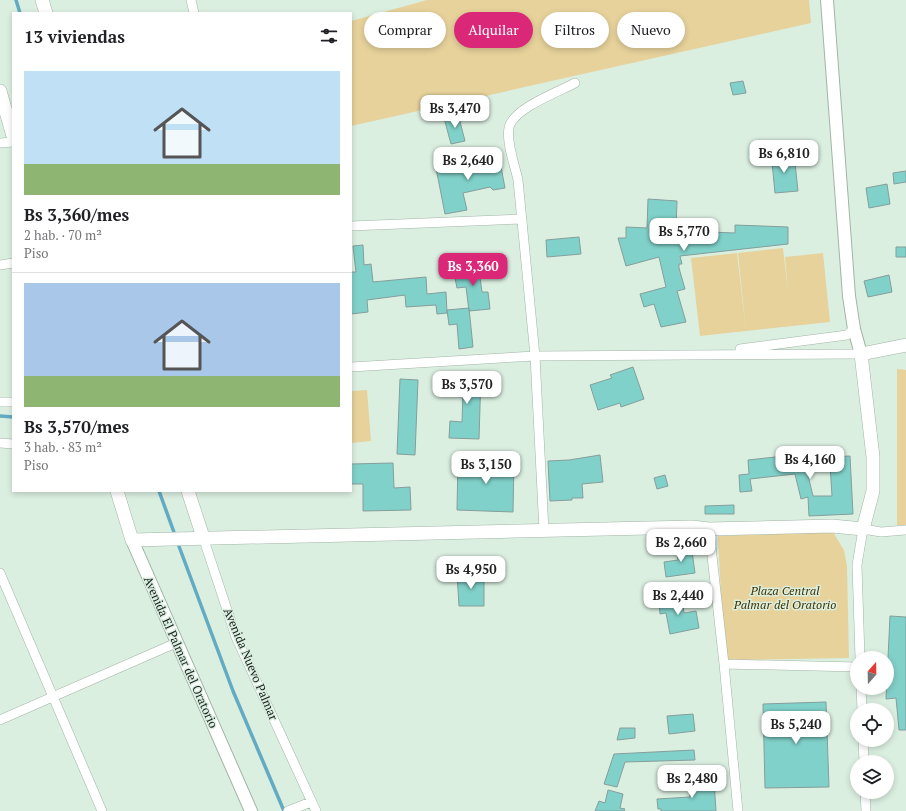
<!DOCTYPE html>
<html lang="es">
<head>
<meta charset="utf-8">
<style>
  body { margin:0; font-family:"PT Serif",serif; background:#f2f2f2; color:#202124; height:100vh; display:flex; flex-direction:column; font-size:15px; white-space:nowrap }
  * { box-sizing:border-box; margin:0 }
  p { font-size:13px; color:#757577 }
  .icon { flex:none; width:22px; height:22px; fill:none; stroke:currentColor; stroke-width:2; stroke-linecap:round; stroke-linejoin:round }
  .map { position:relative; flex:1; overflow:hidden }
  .side { position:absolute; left:12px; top:12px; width:340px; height:480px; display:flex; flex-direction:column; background:#fff; border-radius:0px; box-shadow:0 2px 6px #0003 }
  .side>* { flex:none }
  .hud { position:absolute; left:364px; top:12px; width:380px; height:36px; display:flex; gap:8px }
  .needle { width:26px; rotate:20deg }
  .buttons { position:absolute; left:850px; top:651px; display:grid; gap:8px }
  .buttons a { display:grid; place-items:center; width:44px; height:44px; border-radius:50%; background:#fff; box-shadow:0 2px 6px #0003; font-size:20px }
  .price { position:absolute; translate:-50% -34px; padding:0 9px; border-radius:8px; background:#fff; color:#222; font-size:13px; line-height:26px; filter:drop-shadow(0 1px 2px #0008) }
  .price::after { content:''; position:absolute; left:50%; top:24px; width:12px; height:9px; margin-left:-6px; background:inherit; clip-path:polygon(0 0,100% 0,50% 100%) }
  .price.selected { background:#db2777; color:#fff }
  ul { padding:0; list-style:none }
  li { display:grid; align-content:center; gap:8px; height:212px; padding:0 12px }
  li+li { border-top:1px solid #e0e0e0 }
  li span { display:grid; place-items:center; height:124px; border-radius:0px; color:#555 }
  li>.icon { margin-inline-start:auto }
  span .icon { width:72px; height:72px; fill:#fffc; stroke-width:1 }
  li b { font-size:17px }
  h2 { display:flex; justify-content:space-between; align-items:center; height:48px; padding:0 12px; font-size:17px }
  .chip { padding:0 14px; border-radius:18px; background:#fff; box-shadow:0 2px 6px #0003; font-size:14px; line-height:36px }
  .chip.selected { background:#db2777; color:#fff }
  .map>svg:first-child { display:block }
</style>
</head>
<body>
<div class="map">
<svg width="906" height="811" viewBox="0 0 906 811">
  <rect width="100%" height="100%" fill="#dbefe1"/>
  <path fill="#e7d29b" d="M427,0h382l2,23 -460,103v-105z
    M783,248l5,44 -3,-35 38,-4 7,69 -84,9 -8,-78z
    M737,253l9,78 -46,5 -9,-78z
    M897,369l9,1v155h-9z
    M367,390l4,51 -20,2v-52z
    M833,532l11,18 3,16 2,92 -121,2 -7,-64 -3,-60z"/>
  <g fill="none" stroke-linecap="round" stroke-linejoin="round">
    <path stroke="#62abc3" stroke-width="3.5" d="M16,0l4,13
      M0,416l13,1
      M159,491l16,44
      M177,541l56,150 51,120"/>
  </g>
  <path fill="#80d1c9" stroke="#859e9b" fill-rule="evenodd" d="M743,81l3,12 -13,2 -3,-12z
    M458,114l7,27 -14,3 -7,-26z
    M783,150l2,14 10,-1 3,28 -23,2 -4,-41z
    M499,156l6,32 -12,2 -3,-3 -27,6 4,17 -22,4 -9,-46z
    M906,171v11l-12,2 -1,-11z
    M887,184l3,20 -21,4 -3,-20z
    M648,199l29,2 -1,28 8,1v1l51,2v-8l53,2v17l-108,12 2,8h-3v4l6,21 -8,2 9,31 -25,5 -7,-23 -10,3 -4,-13 26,-7 -7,-30 -33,9 -8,-28h8v-11l21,1z
    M579,237l2,17 -34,3 -1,-17z
    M363,245l1,20 7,-1 2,18 53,-5 1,17 19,-2 1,21 -10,1 -1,-9 -30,2 -1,-12 -38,5 1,12 -17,2v-42h5l-3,-26z
    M896,247h10v10h-10z
    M478,263l4,29h6l2,17 -21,2 -3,-24 -9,1 -2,-10h4l-2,-13z
    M889,275l3,17 -24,5 -4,-16z
    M469,308l4,39 -14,2 -2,-25 -8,1 -2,-15z
    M633,367l11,32 -23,8 -1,-4 -22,7 -8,-25 22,-7 -2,-3z
    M448,373l33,1 -2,65 -30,-1 1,-17 12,1 1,-31 -16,-1z
    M400,379l18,1 -3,75 -18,-1z
    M830,451l1,6 19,-1 3,58 -44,2 -1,-19 -7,2 -6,-25 -45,5 2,12 -12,1 -1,-17 10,-1 -1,-14zM830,465l2,31h-19l-7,-29z
    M600,455l3,27 -21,2 1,14h-11v2l-22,1 -2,-40 21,-1z
    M458,459l56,1 -1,52 -56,-2z
    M393,463l1,25 16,-1 1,23 -48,1v-27h-12v-20z
    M665,475l3,11 -11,3 -3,-11z
    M734,505v9h-29v-8z
    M691,544l4,29 -29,4 -2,-15 14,-2 -1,-6 6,-1 -2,-8z
    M484,573v33h-25l-2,-32z
    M682,598l2,15 12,-2 3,17 -29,6 -4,-21 -6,1 -1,-14z
    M890,616l16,1v113h-7l-3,-32 -10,1z
    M826,702l3,85 -64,1 -2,-84z
    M693,714l2,17 -26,3 -2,-18z
    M620,728h15v10l-18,2z
    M694,750l1,10 -70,2 -8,25 -13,-3 10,-30z
    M714,781l2,30h-55v-2h-3l-1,-10 33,-2 -1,-14z
    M608,790l15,4 -3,14 5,1 -1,2h-29l4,-10 6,2z"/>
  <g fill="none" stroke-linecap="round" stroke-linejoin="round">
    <defs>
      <path id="minor" d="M191,0l3,13
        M0,143l13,-1
        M351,226l170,-7
        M0,265l13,-2
        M740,349l107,-14 7,-6
        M351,367l184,-11 326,-2
        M0,402h13
        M0,443l13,1
        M709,529l15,135 14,147
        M544,531l-9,-175 -17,-176c-3,-14 -12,-38 -9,-52 3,-19 49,-36 66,-45
        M203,537l33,100 80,174
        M0,573l102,238
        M860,658l-3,-93 6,-36 18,3 25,-2
        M724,664l133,3
        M861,688l1,22
        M0,720l176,-77
        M863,740l1,22
        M865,792l1,19
        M288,811l23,-9"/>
      <path id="tertiary" d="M827,0l22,296 5,33 7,25
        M132,540l119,271"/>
      <path id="secondary" d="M42,0l4,13
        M0,91l13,45
        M117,491l15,49 560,-13 17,2 123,-3 31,3 10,-38v-34l-12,-103 45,-9
        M188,491l15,46"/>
    </defs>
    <use href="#minor" stroke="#a1b4a6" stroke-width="10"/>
    <use href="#tertiary" stroke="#a1b4a6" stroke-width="14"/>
    <use href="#secondary" stroke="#a1b4a6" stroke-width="14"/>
    <use href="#minor" stroke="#fff" stroke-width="9"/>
    <use href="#tertiary" stroke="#fff" stroke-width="12"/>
    <use href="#secondary" stroke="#fff" stroke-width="13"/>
  </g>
  <g text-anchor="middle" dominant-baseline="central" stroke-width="3" stroke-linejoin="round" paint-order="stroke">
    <g font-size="12" font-style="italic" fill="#423201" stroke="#dbefe1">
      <text x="785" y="590">Plaza Central<tspan x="785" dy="14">Palmar del Oratorio</tspan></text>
    </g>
    <g font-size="12" fill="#181f1a" stroke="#dbefe1">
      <text transform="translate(181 652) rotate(66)">Avenida El Palmar del Oratorio</text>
      <text transform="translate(251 664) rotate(67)">Avenida Nuevo Palmar</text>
    </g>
  </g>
</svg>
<div class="buttons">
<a><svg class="needle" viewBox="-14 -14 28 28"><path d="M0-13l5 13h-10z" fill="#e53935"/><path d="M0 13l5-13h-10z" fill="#757577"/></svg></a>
<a><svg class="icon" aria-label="locate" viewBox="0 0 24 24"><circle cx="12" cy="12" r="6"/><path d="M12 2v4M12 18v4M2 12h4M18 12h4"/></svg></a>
<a><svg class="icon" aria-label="layers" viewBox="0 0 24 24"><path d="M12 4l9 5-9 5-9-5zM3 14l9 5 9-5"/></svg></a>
</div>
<b class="price" style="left:455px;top:129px">Bs 3,470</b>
<b class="price" style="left:784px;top:174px">Bs 6,810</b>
<b class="price" style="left:468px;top:181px">Bs 2,640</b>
<b class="price" style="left:684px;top:252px">Bs 5,770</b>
<b class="price selected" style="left:473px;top:287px">Bs 3,360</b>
<b class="price" style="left:467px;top:405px">Bs 3,570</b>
<b class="price" style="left:810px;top:480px">Bs 4,160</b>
<b class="price" style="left:486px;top:485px">Bs 3,150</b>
<b class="price" style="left:681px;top:563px">Bs 2,660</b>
<b class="price" style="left:471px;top:590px">Bs 4,950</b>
<b class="price" style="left:678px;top:616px">Bs 2,440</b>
<b class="price" style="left:796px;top:745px">Bs 5,240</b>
<b class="price" style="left:692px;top:799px">Bs 2,480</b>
<div class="hud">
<a class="chip">Comprar</a>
<a class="chip selected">Alquilar</a>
<a class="chip">Filtros</a>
<a class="chip">Nuevo</a>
</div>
<section class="side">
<h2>13 viviendas<svg class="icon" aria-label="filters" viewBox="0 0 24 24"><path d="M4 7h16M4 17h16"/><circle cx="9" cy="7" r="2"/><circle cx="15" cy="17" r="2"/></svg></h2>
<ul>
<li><span style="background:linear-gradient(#bfe0f5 75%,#8fb573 0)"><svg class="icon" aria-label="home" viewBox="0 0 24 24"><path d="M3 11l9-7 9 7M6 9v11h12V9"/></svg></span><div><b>Bs 3,360/mes</b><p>2 hab. · 70 m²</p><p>Piso</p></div></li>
<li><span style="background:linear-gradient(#a9c7e8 75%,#8fb573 0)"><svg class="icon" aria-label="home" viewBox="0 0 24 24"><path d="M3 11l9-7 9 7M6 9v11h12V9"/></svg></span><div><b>Bs 3,570/mes</b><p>3 hab. · 83 m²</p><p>Piso</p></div></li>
</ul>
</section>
</div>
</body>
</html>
